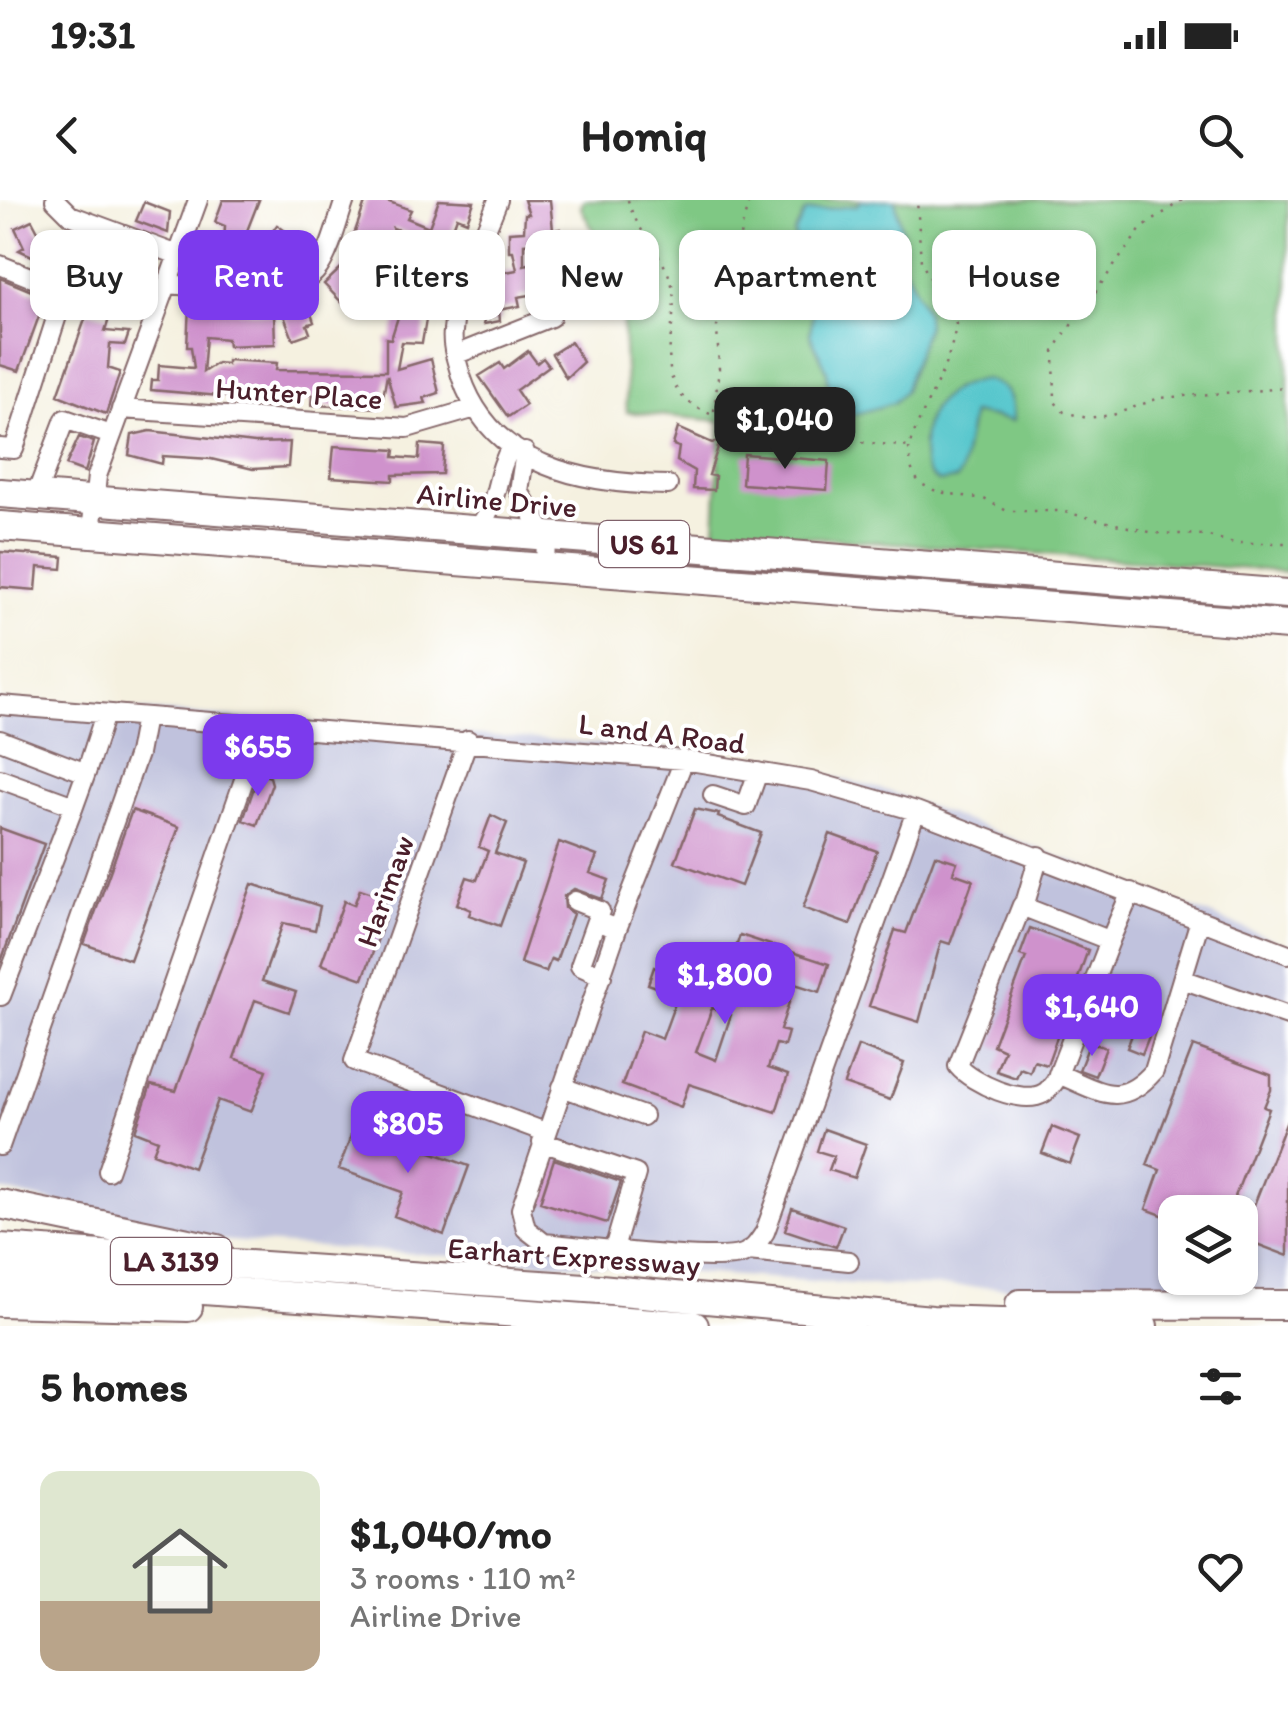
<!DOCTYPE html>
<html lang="en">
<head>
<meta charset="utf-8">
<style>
  body { margin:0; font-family:Itim,sans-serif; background:#f6f6f6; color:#222; height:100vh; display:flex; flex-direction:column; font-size:38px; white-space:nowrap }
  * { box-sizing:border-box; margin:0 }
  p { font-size:32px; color:#767676 }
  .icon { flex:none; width:55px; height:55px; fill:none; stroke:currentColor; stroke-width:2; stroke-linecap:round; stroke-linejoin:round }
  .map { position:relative; height:1126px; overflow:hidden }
  .sheet { display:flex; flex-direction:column; background:#fff; flex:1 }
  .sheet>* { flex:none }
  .guide { position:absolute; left:30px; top:30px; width:1230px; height:90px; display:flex; gap:20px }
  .buttons { position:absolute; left:1158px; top:995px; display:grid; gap:20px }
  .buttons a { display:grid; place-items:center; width:100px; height:100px; border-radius:20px; background:#fff; box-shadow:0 2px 8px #0004; font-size:50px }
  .price { position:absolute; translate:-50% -85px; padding:0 22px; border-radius:20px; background:#7c3aed; color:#fff; font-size:32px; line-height:65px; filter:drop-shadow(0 2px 5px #0008) }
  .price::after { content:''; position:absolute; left:50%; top:60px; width:30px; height:22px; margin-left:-15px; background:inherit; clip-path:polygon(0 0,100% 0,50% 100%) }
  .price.selected { background:#222; color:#fff }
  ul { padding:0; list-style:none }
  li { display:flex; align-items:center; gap:30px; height:250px; padding:0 40px }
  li+li { border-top:2px solid #e0e0e0 }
  li span { display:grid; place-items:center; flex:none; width:280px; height:200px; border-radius:20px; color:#555 }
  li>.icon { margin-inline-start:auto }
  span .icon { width:120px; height:120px; fill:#fffc; stroke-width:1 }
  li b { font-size:42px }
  h2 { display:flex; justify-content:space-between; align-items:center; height:120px; padding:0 40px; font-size:42px }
  .pill { padding:0 35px; border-radius:20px; background:#fff; box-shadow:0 2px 8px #0004; font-size:35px; line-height:90px }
  .pill.selected { background:#7c3aed; color:#fff }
  .status { display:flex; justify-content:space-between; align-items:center; height:70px; padding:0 50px; background:#fff; direction:ltr }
  .status svg { height:28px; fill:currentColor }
  header { display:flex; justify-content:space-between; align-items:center; height:130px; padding:0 40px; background:#fff; font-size:45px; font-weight:700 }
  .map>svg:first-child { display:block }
</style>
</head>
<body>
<div class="status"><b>19:31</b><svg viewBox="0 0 49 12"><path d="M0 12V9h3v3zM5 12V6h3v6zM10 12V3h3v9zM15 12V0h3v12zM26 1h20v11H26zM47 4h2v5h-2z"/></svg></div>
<header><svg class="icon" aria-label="back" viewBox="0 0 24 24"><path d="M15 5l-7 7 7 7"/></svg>Homiq<svg class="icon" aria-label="search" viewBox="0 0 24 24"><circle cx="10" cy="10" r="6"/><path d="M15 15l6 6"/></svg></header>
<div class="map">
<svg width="1288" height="1126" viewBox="0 0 1288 1126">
  <rect width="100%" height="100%" fill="#fff"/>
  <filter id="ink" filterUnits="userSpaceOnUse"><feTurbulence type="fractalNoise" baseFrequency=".01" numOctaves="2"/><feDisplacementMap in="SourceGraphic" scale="20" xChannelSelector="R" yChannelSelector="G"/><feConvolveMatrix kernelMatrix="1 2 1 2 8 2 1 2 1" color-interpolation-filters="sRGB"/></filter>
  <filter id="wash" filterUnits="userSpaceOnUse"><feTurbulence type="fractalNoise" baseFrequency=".0048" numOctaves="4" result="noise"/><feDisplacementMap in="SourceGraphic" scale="40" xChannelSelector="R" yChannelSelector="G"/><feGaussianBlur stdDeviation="2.25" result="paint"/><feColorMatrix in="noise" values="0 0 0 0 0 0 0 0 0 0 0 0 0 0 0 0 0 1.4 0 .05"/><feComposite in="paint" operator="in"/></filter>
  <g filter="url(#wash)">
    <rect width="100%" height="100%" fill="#f5f1e0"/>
    <path fill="#c0c2dd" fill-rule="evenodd" d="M0,500l713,52 93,17 85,23 397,153v348l-419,-8 -652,-45 -217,-50zM1175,1012h65v66h-65z"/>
    <path fill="#7fc884" stroke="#647458" stroke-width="2.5" d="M583,0h705v372l-573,-42 6,-109 -94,-9 -6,-130 -40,-74z"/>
    <path fill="#59c7cd" stroke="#52737c" stroke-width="2.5" d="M862,0h33l8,35v29l23,48 1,13 -22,65 -11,13 -52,15 -12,-8 -3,-39 -17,-36 3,-26 -19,-75 11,-22 52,-7z
      M985,179c25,8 28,18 28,42l-41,-8 -11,59 -4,7 -18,3c-16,-9 -15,-16 -16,-33 -1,-39 22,-64 62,-70z"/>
    <g id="blocks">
      <path fill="#cf92cc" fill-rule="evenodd" d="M223,0h36l-16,41 22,1 12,-17 25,18 -11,16 -24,7 -27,-2 2,-22h-18l1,-16 -10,-4z
        M366,0h18l27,10 -4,8 22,9 10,-27 35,2 -7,19 -10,-4 -10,28 13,5 -5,14 -11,4 -6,18 6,2 -3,24 -13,-4 -6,35 -20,-1 -5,27 34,-10 8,34 -15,5 2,5 -30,4 -9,-32 -6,33 -69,-3 1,-10 -22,-1 -1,8 -139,-12 1,-10h6l1,-15 35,3 -3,-21h-4l2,-42 85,9 1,30 -47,2 -1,-7 -21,-2 -3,35 14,-9 10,1v-4l50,3 -1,7 110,1v-33l5,1 7,-22 1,-20 13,-25 2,6 14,-37 -35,-13 13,30 -23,-9 -10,27 -30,-10z
        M524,0h26l3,30 7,-1 1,12 -37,3v21l26,-5 2,13 -12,2 2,12 -7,2 1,5 -18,3 2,9 -21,4 1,11 -16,3 -3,-23 4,-1v-11l18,-2 -3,-14 17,-3 -4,-19h-4v-19l15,-1 1,-17h4z
        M144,2l26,10 -2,21 -32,-12z
        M32,20l8,15 51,12 57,20 -17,45 -25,-4 9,-32 -68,-27 -15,7 -13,-6 5,-3 -9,-19z
        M343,66l24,25 -19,18 -24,-25z
        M585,68l23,30 -6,5 7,7 -7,6 -7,-7 -6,4 -12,-16 -5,4 -7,-8 5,-3 -4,-5z
        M0,78l46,19 -27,74 -19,-6z
        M299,105l2,6 8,-3 5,14 -7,3 3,8 -17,6 -11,-28z
        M88,111l22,5 -5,15 24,2 -4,12 -15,-1 -2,24 12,4 -14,42 -48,-19z
        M571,142l12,20 -17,16 -14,-24z
        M528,151l9,12 6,-5 6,8 -33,24 10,15 -18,12 -29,-41 21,-13 4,6z
        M678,228l34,15 8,-2 -11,34 6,1 -1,14 -21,-1 1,-18 -17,-10 2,-14 -6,-2z
        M150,231l105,12 35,-1 -2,25 -35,2 -42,-10 -48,-3 -1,8 -33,-9 3,-20z
        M79,237l15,5 -9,30 -19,-7z
        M420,244l24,2 -2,28 -49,1v6l-62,-4 3,-31 61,4 -1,7 25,2z
        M744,254l85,7 -2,29 -85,-6z
        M0,352l63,5 -1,12 -24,-2 -2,23 -36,-3z
        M259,573l11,4 2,7 -15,41 -14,-5z
        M695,609l24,5 -1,3 43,16 -20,53 -66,-24z
        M132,610l47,17 -49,133 -46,-16z
        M491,615l16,8 -12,30 28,10 -23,63 -31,-11 2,-5 -14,-6 10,-27 10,3 11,-29 -9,-4z
        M0,628l44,16 -44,120z
        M830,634l47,17 -27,74 -47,-17z
        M559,642l38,14 -7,17 19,7 -7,19 -28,-10 -10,7 1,12 8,6 -17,47 -5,-2 -5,13 -26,-9z
        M935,655l22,7 -4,11 20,7 -23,64 -9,-3 -22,81 -50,-16 26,-76 11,3z
        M252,684l68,22 -5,24 -32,-7 -21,58 34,11 -7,20 -34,-12 -21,58 33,12 -16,42 -33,-12 -25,68 -40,-15 5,-13 -23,-9 16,-46 25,6z
        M360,689l27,9 -6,17 5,2 -23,62 -42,-15 23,-63 10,4z
        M1030,728l58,22 -41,115 -13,-4 -4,11 -10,-4 -4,10 -20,-7 8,-21 -11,-5 33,-88 -6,-2z
        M740,735l89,29 -9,28 -25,-8 -15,46 8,2 -4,14 -8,-2 -8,24 20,7 -12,37 -87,-28 -8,23 -59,-22 19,-54 21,8 16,-44 -30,-11 6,-17 41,15 8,-22 26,9zM712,808l19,7 -15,45 -20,-8z
        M1140,813l16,6 -14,35 -15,-6z
        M1090,842l16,6 -11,28 -16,-6z
        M858,846l46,17 -14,37 -46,-16z
        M1193,846l78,29v15l-7,17 5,2 -40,103h-17l-22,-8 -3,8h-12v8l-29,-11 14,-39 -13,-5z
        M1287,921h1v135l-47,-18z
        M355,924l114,42 -25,69 -50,-19 9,-24 -64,-23z
        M1052,927l28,11 -10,26 -28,-11z
        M824,929l42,15 -12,34 -25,-8 5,-14 -17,-5z
        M554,959l67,23 -14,41 -67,-21z
        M792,1008l52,18 -8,21 -51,-17z"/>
    </g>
  </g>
  <g filter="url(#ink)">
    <use href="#blocks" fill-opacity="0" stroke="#86686a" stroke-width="2.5"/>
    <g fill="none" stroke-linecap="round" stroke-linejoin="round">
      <defs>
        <path id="minor" d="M55,0l15,15 108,40
          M498,0c-15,40 -42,88 -45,131 -2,15 4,30 8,45 30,91 122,108 207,109
          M0,65l65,26 -51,158 -14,-1
          M167,84c42,2 125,23 152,-17 13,-20 18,-45 26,-67
          M455,155l96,-38
          M121,209l286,19 65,-19
          M525,252l-6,39 27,46 -1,32
          M36,295l29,-76 46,16
          M474,331c27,-25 19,-56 38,-85
          M91,333l6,-57 101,-276
          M0,505l684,55 127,21 105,30 372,143
          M0,540l86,33 -12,33 -74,-27
          M468,540l-114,321 191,71
          M684,560l-67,169 -96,280 5,20 18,14c36,3 173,21 199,11 11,-4 15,-12 22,-22l151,-421
          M86,573l19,-59
          M713,595l33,11 12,-34
          M1039,656l-15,51 82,32 5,-1 20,-46
          M575,701l25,10 -4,10
          M1022,705l-64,161c14,17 64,40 86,27 5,-3 8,-8 12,-13l55,-142
          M602,776l-22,-10 16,-45 21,8
          M1182,779l106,37
          M1,796l73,-190
          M1058,874c42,17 62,36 96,-3l46,-151
          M562,887l81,29
          M542,942l94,32 -22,75
          M0,946l138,-392 7,-37
          M108,971l139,-400v-46
          M748,1051l101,10"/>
        <path id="highway" d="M0,293l1288,101
          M0,326l1288,99
          M0,1004l217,45
          M0,1048l600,41 332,31 211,6
          M0,1075l694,51
          M0,1102l188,5
          M1020,1104l268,1"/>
      </defs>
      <use href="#minor" stroke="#86686a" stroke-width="22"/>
      <use href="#highway" stroke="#86686a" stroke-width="32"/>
      <path stroke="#86686a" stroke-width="2.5" stroke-dasharray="2.5 8" stroke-linecap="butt" d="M628,0c7,29 34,53 43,81 10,33 -12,76 5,107 27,48 181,52 233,59 14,-43 41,-77 47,-123l-35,-62 -4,-62
        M1182,0l-41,29 -80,110 -7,13 1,50 9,10 23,6 26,-3 46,-17 129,-10
        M714,211l5,-42 -2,-42 32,-127
        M909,248l2,20 8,15 19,9 46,7 23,12h53l94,22 51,2 29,8h54"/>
      <use href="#minor" stroke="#fff" stroke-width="18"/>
      <use href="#highway" stroke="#fff" stroke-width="28"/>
    </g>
  </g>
  <g text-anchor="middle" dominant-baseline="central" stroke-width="8" stroke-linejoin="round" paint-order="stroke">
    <g fill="#fff" stroke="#80626b" stroke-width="2.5">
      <rect x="599" y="321" width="90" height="46" rx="8"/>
      <rect x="111" y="1038" width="120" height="46" rx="8"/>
    </g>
    <g font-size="28" font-weight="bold" fill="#4a1f2b">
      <text x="644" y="344">US 61</text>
      <text x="171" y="1061">LA 3139</text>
    </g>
    <g font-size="30" fill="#4a1f2b" stroke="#fff">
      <text transform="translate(299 193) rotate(4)">Hunter Place</text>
      <text transform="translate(497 300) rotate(5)">Airline Drive</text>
      <text transform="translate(662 533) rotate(7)">L and A Road</text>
      <text transform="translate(385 691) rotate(-70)">Harimaw</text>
      <text transform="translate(574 1056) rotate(4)">Earhart Expressway</text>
    </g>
  </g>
</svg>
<div class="buttons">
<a><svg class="icon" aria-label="layers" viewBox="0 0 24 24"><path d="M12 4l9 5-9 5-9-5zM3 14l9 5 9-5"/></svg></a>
</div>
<b class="price selected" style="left:785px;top:272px">$1,040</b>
<b class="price" style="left:258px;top:599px">$655</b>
<b class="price" style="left:725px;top:827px">$1,800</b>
<b class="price" style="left:1092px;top:859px">$1,640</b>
<b class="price" style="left:408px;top:976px">$805</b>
<div class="guide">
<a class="pill">Buy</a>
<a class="pill selected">Rent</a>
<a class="pill">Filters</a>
<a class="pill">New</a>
<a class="pill">Apartment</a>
<a class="pill">House</a>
</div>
</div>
<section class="sheet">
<h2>5 homes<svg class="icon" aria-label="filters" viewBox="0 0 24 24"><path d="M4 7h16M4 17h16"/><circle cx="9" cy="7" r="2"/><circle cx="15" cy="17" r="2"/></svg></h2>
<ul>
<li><span style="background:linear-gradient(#dfe7d0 65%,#b9a48a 0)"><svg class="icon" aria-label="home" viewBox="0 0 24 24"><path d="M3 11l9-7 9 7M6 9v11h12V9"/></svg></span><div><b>$1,040/mo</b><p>3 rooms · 110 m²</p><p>Airline Drive</p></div><svg class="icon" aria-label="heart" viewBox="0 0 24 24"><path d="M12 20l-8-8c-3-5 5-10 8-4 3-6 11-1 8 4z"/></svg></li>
</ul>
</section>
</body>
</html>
